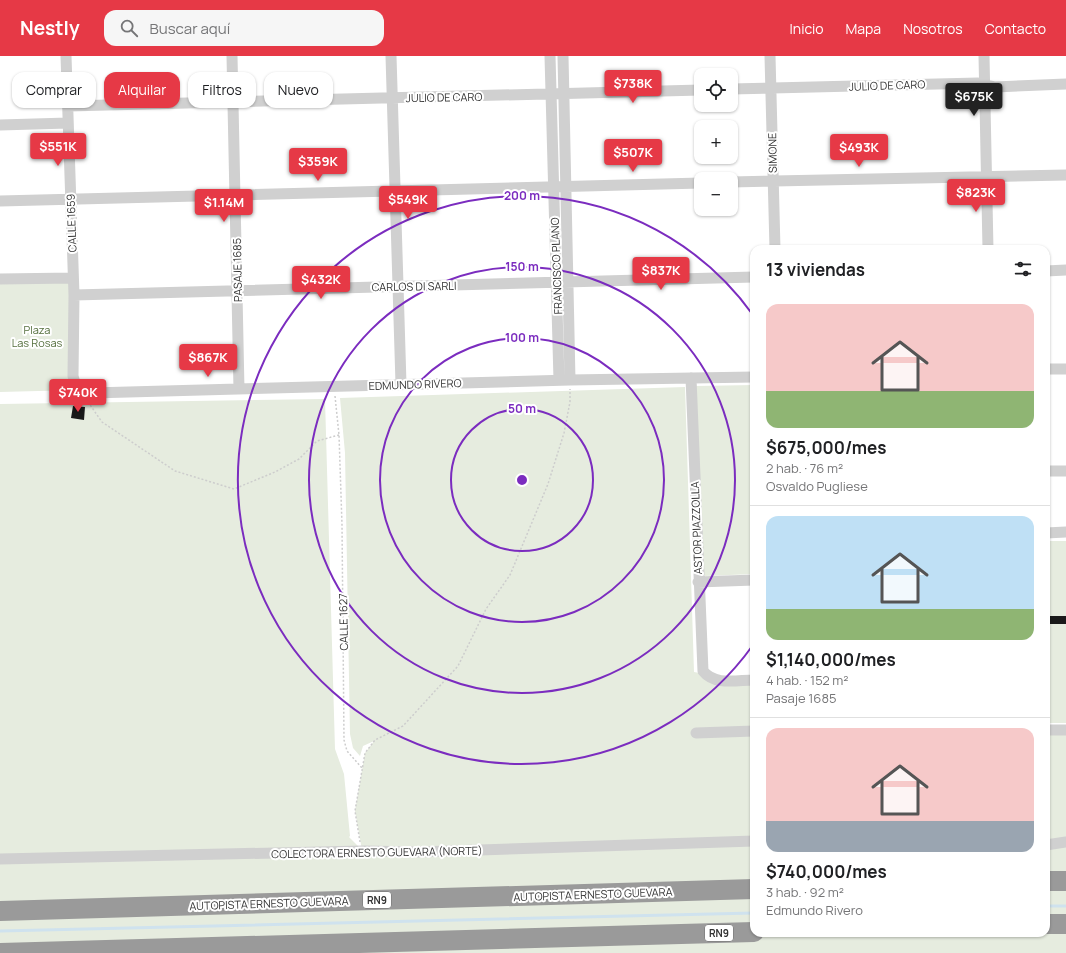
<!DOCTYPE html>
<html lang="es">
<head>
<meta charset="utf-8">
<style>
  body { margin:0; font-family:Manrope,sans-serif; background:#f6f6f6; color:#202124; height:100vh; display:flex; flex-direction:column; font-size:15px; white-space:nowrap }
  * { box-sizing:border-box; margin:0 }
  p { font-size:13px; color:#757577 }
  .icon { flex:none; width:22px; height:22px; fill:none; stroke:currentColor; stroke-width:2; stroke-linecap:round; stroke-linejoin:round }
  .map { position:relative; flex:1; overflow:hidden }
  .drawer { position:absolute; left:750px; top:189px; width:300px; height:692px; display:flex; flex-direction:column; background:#fff; border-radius:12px; box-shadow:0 1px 3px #0004 }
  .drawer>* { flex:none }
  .banner { position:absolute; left:12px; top:16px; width:380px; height:36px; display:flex; gap:8px }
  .fabs { position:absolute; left:694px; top:12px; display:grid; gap:8px }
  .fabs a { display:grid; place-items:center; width:44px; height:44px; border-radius:8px; background:#fff; box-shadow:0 1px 3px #0004; font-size:20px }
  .price { position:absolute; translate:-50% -34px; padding:0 9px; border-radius:4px; background:#e63946; color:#fff; font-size:13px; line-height:26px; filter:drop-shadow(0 1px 2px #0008) }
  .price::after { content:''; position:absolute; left:50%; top:24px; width:12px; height:9px; margin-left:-6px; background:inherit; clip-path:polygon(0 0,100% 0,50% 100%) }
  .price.current { background:#222; color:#fff }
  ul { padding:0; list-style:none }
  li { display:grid; align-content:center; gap:8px; height:212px; padding:0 16px }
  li+li { border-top:1px solid #e0e0e0 }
  li span { display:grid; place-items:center; height:124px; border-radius:12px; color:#555 }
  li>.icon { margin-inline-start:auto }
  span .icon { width:72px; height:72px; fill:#fffc; stroke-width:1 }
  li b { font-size:17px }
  h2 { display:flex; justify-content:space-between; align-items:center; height:48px; padding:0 16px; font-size:17px }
  .chip { padding:0 14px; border-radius:12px; background:#fff; box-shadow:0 1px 3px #0004; font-size:14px; line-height:36px }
  .chip.current { background:#e63946; color:#fff }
  header { display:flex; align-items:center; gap:24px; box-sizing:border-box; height:56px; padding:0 20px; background:#e63946; color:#fff }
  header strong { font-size:19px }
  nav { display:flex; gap:22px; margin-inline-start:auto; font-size:14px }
  .search { width:280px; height:36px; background:#f6f6f6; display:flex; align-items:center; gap:10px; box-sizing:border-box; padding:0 14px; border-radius:12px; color:#757577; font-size:15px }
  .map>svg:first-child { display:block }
</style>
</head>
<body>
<header>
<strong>Nestly</strong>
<div class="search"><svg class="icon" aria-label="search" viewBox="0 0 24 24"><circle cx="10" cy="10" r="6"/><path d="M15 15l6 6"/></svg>Buscar aquí</div>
<nav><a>Inicio</a><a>Mapa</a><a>Nosotros</a><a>Contacto</a></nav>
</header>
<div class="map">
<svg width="1066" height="897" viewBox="0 0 1066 897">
  <rect width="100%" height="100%" fill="#fff"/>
  <path fill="#e6ecdf" d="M73,222l4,112 -77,2v-113z
    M754,329v189l-49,2 -4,-7 -5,-183z
    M685,331l9,285 60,11v250h292v-203h20v223h-1066v-549l325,-5 10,350 9,25 6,62 -1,1 13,13 -7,-39 10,-58 9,-12 -11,5 -3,10 -7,-8 -3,-14 -5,-281 -5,-55z
    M1046,485h20v182h-20z"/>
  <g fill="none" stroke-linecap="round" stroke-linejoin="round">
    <path stroke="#cfe2ee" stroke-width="3" d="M1046,850h20
      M0,875l754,-18"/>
  </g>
  <path fill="#1a1a1a" d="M73,350l12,1 -1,13 -13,-2z
    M1046,560h20v8h-20z"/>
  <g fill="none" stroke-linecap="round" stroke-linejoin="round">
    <path stroke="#cdcdcd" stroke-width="1.5" stroke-dasharray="2 2" stroke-linecap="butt" d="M335,340l4,39 3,90 2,215 3,11 15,17
      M88,346l14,20 73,49 59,18 41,-17 24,-13 18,-18 22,-6
      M360,786l-5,-31 10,-58 10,-13 28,-14 55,-60 28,-57 24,-34 38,-91 16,-51 6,-31v-13"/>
    <path stroke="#d0d0d0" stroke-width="11" d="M66,0l8,239 -1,81 4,14 15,3 478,-13 184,-3
      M232,0l7,333
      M391,0l10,328
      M550,0l9,324
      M563,0l7,324
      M770,0l5,193
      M984,0l4,193
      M731,33l247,-6 17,4 71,-3
      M68,50l633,-16
      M0,69l68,-2
      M731,126l335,-7
      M0,145l701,-18
      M1046,215l20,-1
      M0,223l73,-1
      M74,239l680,-18
      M1046,313h20
      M691,322l12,293c12,15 34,9 51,9
      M1046,415h20
      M1046,477l20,-1
      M698,526l56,-2
      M1046,674h20
      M696,677l58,-2
      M1046,789l20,-3
      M0,803l363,-8 56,1 335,-11"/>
    <path stroke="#9a9a9a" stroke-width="20" d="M1046,825h20
      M0,855l754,-22
      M1046,868h20
      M0,897l754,-21"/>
  </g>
  <g fill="none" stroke="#7b2cbf" stroke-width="2">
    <circle cx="522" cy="424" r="71"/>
    <circle cx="522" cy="424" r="142"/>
    <circle cx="522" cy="424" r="213"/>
    <path d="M753 589A284 284 0 1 1 753 259"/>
  </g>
  <g text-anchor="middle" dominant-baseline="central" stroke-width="4" stroke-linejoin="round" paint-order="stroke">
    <g fill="#fff" stroke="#707070" stroke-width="1">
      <rect x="363" y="836" width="28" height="16" rx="3"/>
      <rect x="705" y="869" width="28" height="16" rx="3"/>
    </g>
    <g font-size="10" font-weight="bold" fill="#333">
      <text x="377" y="844">RN9</text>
      <text x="719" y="877">RN9</text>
    </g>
    <g font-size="11" fill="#333" stroke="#fff">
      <text transform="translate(887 29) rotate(-2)">JULIO DE CARO</text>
      <text transform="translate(444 41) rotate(-1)">JULIO DE CARO</text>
      <text transform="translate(772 97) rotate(-91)">SIMONE</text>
      <text transform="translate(71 167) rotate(-92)">CALLE 1659</text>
      <text transform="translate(556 210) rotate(-92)">FRANCISCO PLANO</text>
      <text transform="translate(237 214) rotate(-91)">PASAJE 1685</text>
      <text transform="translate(414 230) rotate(-1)">CARLOS DI SARLI</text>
      <text transform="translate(415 328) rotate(-2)">EDMUNDO RIVERO</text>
      <text transform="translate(696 472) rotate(-92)">ASTOR PIAZZOLLA</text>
      <text transform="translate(343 566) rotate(-91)">CALLE 1627</text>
      <text transform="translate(377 796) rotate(-1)">COLECTORA ERNESTO GUEVARA (NORTE)</text>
      <text transform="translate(593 838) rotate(-2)">AUTOPISTA ERNESTO GUEVARA</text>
      <text transform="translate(269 847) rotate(-2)">AUTOPISTA ERNESTO GUEVARA</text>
    </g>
    <g font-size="11" fill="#56703f" stroke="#fff">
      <text x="37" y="273">Plaza<tspan x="37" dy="13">Las Rosas</tspan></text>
    </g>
  </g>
  <circle cx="522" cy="424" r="6" fill="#7b2cbf" stroke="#fff" stroke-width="2"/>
  <g font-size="12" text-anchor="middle" font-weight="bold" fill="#7b2cbf" stroke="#fff" stroke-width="4" stroke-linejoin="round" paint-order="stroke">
    <text x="522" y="144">200 m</text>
    <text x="522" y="215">150 m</text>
    <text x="522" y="286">100 m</text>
    <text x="522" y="357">50 m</text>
  </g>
</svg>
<div class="fabs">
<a><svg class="icon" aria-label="locate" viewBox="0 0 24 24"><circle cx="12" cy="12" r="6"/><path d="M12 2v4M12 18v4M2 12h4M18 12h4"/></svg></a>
<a>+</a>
<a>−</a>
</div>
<b class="price" style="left:633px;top:48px">$738K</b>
<b class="price current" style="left:974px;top:61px">$675K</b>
<b class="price" style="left:58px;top:111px">$551K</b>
<b class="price" style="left:859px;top:112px">$493K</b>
<b class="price" style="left:633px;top:117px">$507K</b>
<b class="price" style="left:318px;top:126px">$359K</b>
<b class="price" style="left:976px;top:157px">$823K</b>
<b class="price" style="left:408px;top:164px">$549K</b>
<b class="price" style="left:224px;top:167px">$1.14M</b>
<b class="price" style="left:661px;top:235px">$837K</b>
<b class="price" style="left:321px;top:244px">$432K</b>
<b class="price" style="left:208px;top:322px">$867K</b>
<b class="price" style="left:78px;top:357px">$740K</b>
<div class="banner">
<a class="chip">Comprar</a>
<a class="chip current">Alquilar</a>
<a class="chip">Filtros</a>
<a class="chip">Nuevo</a>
</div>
<section class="drawer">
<h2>13 viviendas<svg class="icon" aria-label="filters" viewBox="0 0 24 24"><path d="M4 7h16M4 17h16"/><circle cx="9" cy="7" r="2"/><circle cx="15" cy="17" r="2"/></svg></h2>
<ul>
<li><span style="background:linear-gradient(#f6c9c9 70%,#8fb573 0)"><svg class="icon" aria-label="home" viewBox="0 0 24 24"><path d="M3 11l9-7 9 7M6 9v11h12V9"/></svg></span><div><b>$675,000/mes</b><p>2 hab. · 76 m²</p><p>Osvaldo Pugliese</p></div></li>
<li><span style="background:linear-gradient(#bfe0f5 75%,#8fb573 0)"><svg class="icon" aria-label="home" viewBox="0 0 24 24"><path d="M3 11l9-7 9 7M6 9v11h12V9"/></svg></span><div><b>$1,140,000/mes</b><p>4 hab. · 152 m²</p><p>Pasaje 1685</p></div></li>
<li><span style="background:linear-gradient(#f6c9c9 75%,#9aa5b1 0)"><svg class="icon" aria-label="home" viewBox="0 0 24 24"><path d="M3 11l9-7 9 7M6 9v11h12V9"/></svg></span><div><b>$740,000/mes</b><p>3 hab. · 92 m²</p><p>Edmundo Rivero</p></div></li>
</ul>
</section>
</div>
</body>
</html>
